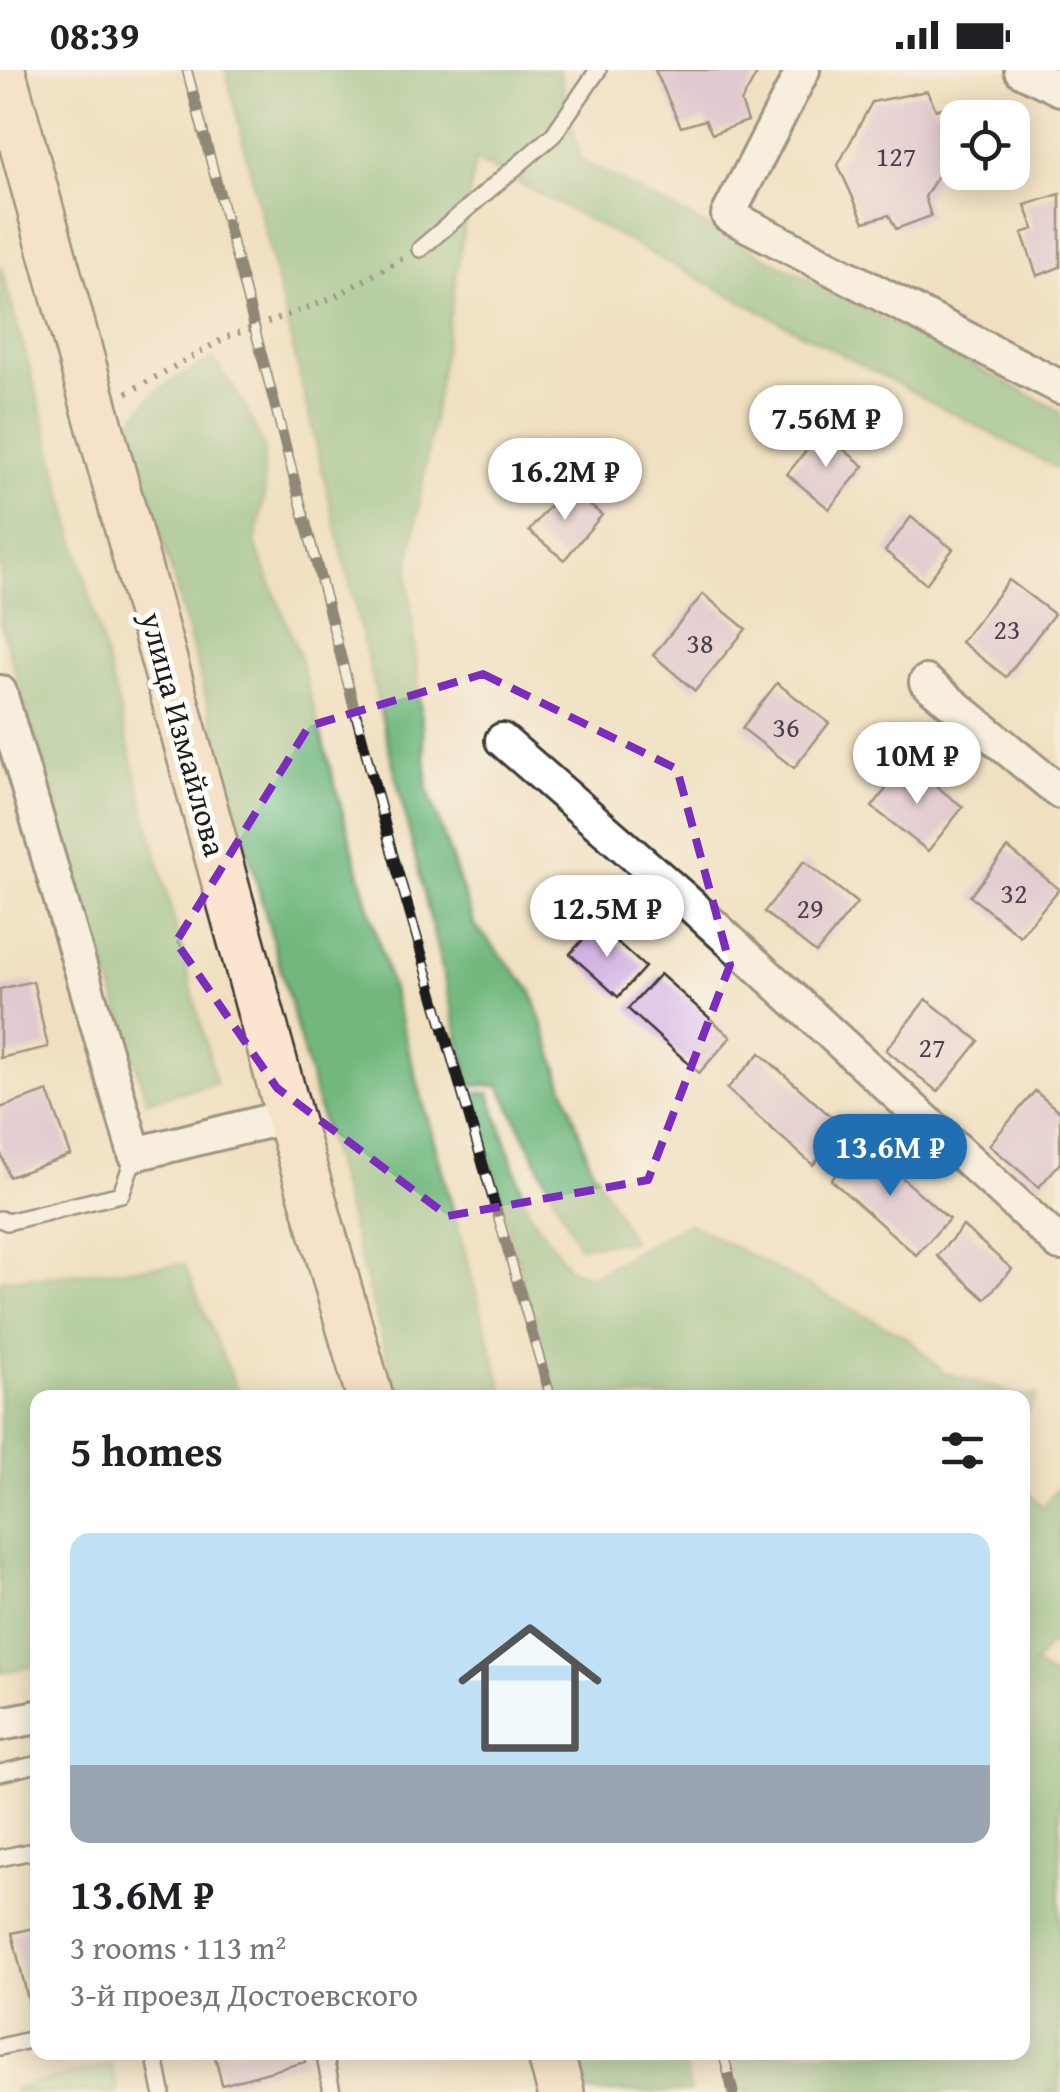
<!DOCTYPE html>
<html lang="en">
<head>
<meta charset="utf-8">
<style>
  body { margin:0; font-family:"Gentium Book Plus",serif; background:#f6f6f6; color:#202124; height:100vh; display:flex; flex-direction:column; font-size:38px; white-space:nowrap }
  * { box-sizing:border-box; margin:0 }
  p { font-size:32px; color:#757577 }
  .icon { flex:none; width:55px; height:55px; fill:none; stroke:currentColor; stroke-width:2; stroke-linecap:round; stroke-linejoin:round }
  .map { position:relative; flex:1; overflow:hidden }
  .drawer { position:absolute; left:30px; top:1320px; width:1000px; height:670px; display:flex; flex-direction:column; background:#fff; border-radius:20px; box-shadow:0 5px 25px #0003 }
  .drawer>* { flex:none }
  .fabs { position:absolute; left:940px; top:30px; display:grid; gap:20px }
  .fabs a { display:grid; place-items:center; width:90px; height:90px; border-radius:20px; background:#fff; box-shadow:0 5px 25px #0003; font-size:50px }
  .price { position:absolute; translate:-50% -85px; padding:0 22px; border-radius:35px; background:#fff; color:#222; font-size:32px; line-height:65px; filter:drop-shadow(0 2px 5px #0008) }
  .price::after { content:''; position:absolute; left:50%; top:60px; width:30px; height:22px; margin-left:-15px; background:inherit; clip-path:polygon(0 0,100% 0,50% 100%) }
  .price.selected { background:#1f6fb2; color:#fff }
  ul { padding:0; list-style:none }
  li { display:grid; align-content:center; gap:20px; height:530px; padding:0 40px }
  li span { display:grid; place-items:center; height:310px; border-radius:20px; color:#555 }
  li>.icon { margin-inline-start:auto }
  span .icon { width:180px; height:180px; fill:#fffc; stroke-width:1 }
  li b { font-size:42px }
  h2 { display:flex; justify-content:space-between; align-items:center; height:120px; padding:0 40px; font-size:42px }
  .status { display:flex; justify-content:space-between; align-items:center; height:70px; padding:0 50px; background:#fff; direction:ltr }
  .status svg { height:28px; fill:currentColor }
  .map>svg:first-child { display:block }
</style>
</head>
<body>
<div class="status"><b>08:39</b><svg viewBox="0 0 49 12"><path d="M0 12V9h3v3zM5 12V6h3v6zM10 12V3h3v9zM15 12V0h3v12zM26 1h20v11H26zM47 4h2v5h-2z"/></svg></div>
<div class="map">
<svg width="1060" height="2022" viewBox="0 0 1060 2022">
  <rect width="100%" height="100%" fill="#fdfcf7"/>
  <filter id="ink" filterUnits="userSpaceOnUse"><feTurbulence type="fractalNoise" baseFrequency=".01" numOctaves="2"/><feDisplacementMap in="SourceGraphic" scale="20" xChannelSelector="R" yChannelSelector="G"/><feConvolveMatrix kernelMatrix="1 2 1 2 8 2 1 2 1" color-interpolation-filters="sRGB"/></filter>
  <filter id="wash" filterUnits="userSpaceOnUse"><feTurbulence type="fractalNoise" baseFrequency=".0048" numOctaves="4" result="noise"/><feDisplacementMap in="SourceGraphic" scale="40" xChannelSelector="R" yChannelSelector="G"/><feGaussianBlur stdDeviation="2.25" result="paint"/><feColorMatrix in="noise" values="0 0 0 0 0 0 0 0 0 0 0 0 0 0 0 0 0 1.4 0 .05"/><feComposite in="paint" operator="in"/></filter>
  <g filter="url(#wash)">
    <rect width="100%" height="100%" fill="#f0e0c1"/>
    <path fill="#8ed895" stroke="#557a58" stroke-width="2.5" d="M111,1995l7,27h-103l-1,-3z"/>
    <path fill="#72b87e" stroke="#476a4d" stroke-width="2.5" d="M226,0h333l21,90 480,251v59l-585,-310 -67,412 20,219 46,133 57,66 59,174 42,77 -53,5 -79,-160 -30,-1z
      M0,194l43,152 173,667 -69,18 -147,-479z
      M213,290l29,41 22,47v47l-9,49 43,108 207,745h-107l-267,-973c20,-37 45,-46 82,-64z
      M472,1022l18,2 39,118 41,58 22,6 96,-53 220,115 35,34 78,24 16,-1 -14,26 -1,-23 -468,-1z
      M184,1194l56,133 -202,1 -1,267 -37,8v-393z
      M1023,1418l20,19 14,-18 3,5v139l-26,31 26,20v408h-319l-10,-39 291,-1z
      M577,1983h104l10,39h-103z"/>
    <g id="blocks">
      <path fill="#d0abe1" d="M655,0h104l-18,32 7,19 -36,13 -7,-14 -24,7z
        M927,21l9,19 19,-7 5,15h-2v24l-33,55 6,19 -35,13 -7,-14 -25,7 -26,-57 34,-63z
        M1060,124v73l-23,9 -15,-43 12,-4 -9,-24z
        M822,362l42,34 -35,43 -42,-35z
        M566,416l36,29 -38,45 -35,-29z
        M911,447l42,32 -27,35 -41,-33z
        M1009,510l45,34 -48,63 -45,-35z
        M703,524l43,35 -51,62 -42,-36z
        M777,613l52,40 -35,45 -52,-40z
        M906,693l57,44 -35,44 -56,-44z
        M1008,778l51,41 -39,47 -50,-40z
        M804,791l53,42 -41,50 -52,-41z
        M597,854l48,43 -27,30 -48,-43z
        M660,904l71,63 -32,36 -71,-64z
        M33,911l15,66 -48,11v-69z
        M926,929l53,42 -41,51 -52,-42z
        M760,983l85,76 -32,36 -86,-76z
        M48,1021l23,64 -62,22 -9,-26v-43z
        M1035,1021l25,21v51l-21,24 -50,-42z
        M863,1073l86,76 -33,36 -85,-75z
        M963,1156l49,43 -27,30 -48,-43z
        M38,1857v83l-7,2 -19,-79z
        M214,1982h88l3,10 -83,23z"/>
    </g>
  </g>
  <g filter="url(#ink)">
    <use href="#blocks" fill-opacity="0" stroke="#3c3935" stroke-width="2.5"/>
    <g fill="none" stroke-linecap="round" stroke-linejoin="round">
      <defs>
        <path id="service" d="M420,179l133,-114 45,-65
          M0,1149l7,3 114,-28 14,-40
          M0,1703l38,-9
          M0,1788l38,-8
          M0,1977l38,-9
          M154,1982l8,40
          M324,1982l8,40"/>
        <path id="minor" d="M803,0l-75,145 332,172
          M1021,0l39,19
          M926,612l134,110
          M0,622l135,462 154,-38
          M502,670l180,157 378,347
          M0,1654l38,-7"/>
        <path id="secondary" d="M2,0l287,1046 81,282
          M550,1982l11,40"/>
      </defs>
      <use href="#service" stroke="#3c3935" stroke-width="20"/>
      <use href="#minor" stroke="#3c3935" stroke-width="38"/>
      <use href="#secondary" stroke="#3c3935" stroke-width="50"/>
      <path stroke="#3c3935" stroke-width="6" stroke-dasharray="2.5 8" stroke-linecap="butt" d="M127,323l100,-56 104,-38 72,-41"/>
      <use href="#service" stroke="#fff" stroke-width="15"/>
      <use href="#minor" stroke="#fff" stroke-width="32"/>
      <use href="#secondary" stroke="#fce5d0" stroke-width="45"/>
      <defs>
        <path id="rail" d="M187,0l205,782 159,546
          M723,1982l10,40"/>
      </defs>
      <use href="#rail" stroke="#1c1c1c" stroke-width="11"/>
      <use href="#rail" stroke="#fdfcf7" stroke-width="8" stroke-dasharray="22" stroke-linecap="butt"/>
    </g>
  </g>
  <path d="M0 0H1060V2022H0ZM483,604l194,95 53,196 -82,215 -200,36 -171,-128 -101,-146 133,-216z" fill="#f0e0c1" fill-opacity=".55" fill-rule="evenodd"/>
  <path fill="none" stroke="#7b2cbf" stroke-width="8" stroke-dasharray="20 12" stroke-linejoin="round" d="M483,604l194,95 53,196 -82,215 -200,36 -171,-128 -101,-146 133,-216z"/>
  <g text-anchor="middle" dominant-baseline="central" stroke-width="10" stroke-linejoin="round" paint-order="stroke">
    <g font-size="28" fill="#49404d">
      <text x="896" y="85">127</text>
      <text x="1007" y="558">23</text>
      <text x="700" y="572">38</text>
      <text x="786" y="656">36</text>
      <text x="1014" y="822">32</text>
      <text x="810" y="837">29</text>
      <text x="932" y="976">27</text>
    </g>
    <g font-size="32" fill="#1c1c1c" stroke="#fdfcf7">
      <text transform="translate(184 664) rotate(75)">улица Измайлова</text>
    </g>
  </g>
</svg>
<div class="fabs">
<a><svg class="icon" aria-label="locate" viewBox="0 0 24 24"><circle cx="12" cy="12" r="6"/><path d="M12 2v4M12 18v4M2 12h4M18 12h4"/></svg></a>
</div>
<b class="price" style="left:826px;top:400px">7.56M ₽</b>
<b class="price" style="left:565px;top:453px">16.2M ₽</b>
<b class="price" style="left:917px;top:737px">10M ₽</b>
<b class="price" style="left:607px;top:890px">12.5M ₽</b>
<b class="price selected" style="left:890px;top:1129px">13.6M ₽</b>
<section class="drawer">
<h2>5 homes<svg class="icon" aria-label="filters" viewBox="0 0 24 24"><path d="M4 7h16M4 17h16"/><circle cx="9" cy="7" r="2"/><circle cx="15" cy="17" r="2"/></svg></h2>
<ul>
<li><span style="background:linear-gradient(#bfe0f5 75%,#9aa5b1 0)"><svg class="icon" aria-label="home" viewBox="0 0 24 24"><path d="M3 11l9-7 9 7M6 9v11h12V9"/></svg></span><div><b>13.6M ₽</b><p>3 rooms · 113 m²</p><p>3-й проезд Достоевского</p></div></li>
</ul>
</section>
</div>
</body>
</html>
